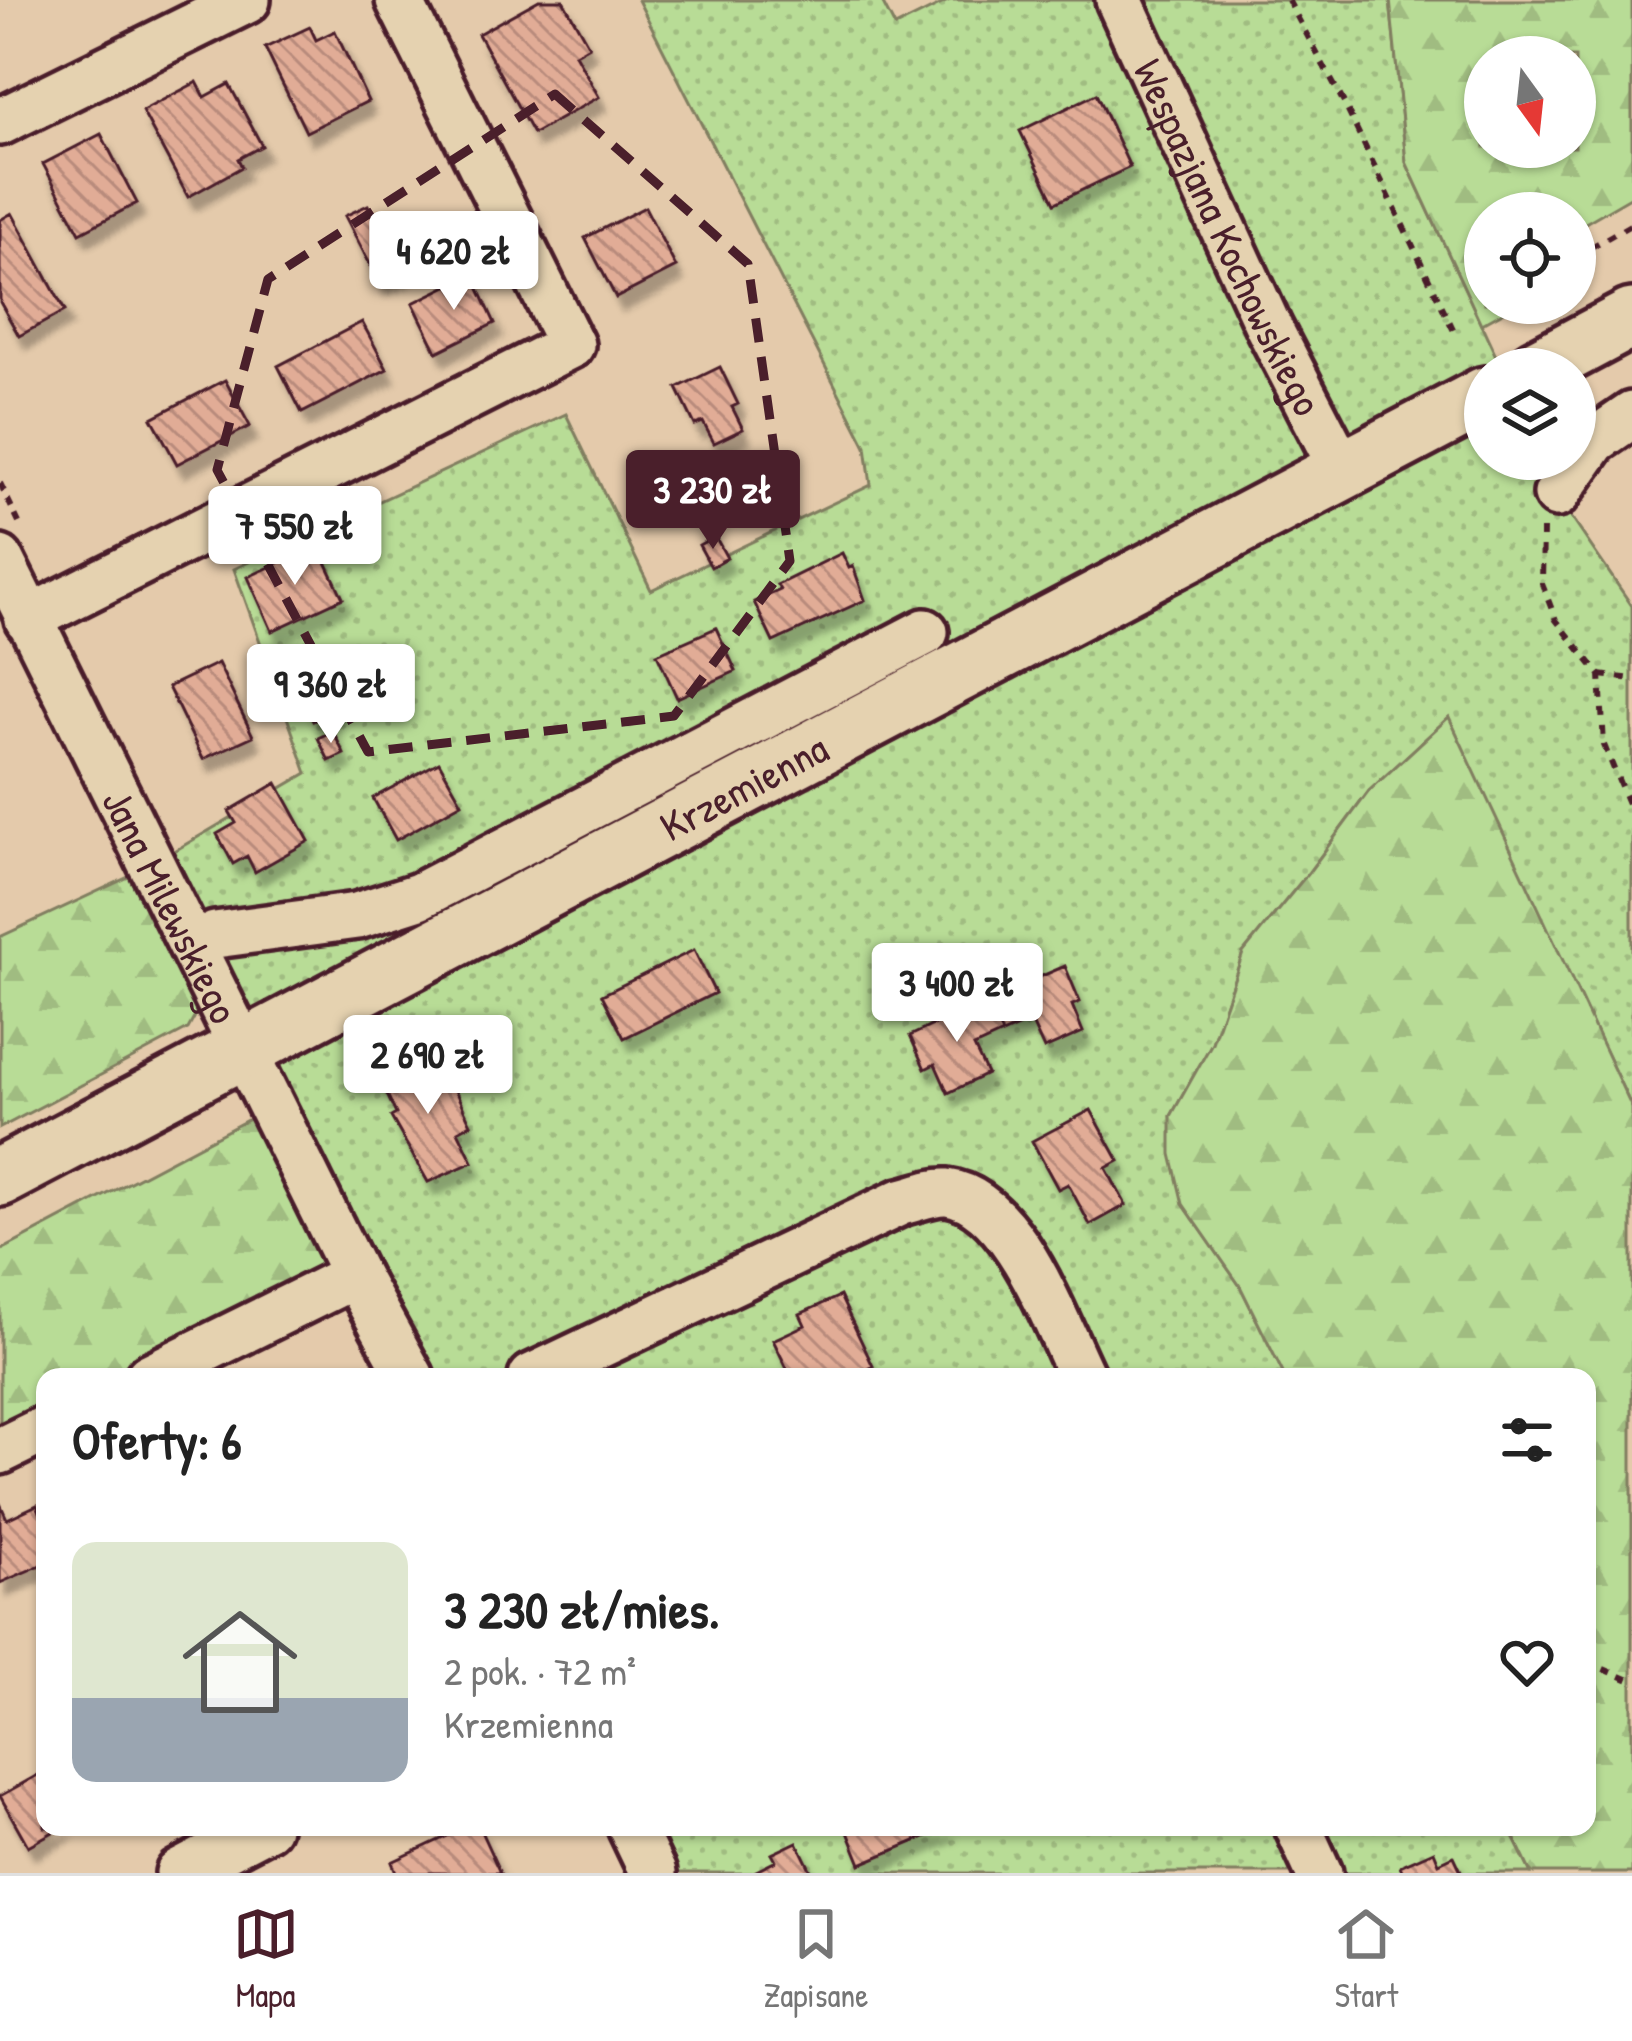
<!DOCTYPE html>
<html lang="pl">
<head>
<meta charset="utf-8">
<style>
  body { margin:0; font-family:"Patrick Hand",sans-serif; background:#f2f2f2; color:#222; height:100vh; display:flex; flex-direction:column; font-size:45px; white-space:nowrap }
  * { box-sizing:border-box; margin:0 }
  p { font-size:39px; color:#767676 }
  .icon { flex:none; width:66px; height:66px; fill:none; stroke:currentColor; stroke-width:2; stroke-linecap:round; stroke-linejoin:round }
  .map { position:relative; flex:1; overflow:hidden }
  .sheet { position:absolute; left:36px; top:1368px; width:1560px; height:468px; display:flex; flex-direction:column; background:#fff; border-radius:24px; box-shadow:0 3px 9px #0004 }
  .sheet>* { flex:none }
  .needle { width:78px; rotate:165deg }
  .tools { position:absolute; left:1464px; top:36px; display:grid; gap:24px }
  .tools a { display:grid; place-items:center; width:132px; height:132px; border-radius:50%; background:#fff; box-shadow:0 3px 9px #0004; font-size:60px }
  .price { position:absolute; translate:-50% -102px; padding:0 27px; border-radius:12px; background:#fff; color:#222; font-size:39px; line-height:78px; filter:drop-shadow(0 3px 6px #0008) }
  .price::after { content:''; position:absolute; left:50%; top:72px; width:36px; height:27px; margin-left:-18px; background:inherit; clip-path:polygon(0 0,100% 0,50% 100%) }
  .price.selected { background:#4a1f2b; color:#fff }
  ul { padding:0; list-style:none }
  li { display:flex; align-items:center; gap:36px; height:300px; padding:0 36px }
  li span { display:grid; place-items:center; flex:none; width:336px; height:240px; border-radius:24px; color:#555 }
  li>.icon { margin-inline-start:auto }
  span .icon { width:144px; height:144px; fill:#fffc; stroke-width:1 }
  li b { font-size:51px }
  h2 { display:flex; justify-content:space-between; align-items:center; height:144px; padding:0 36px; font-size:51px }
  .dock { display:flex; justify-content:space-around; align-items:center; height:168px; border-top:3px solid #e0e0e0; background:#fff; font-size:33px; color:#767676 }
  .dock a { display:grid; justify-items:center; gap:6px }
  .dock .selected { color:#4a1f2b }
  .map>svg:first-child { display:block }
</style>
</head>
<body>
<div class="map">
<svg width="1632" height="1873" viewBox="0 0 1632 1873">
  <defs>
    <pattern id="grass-dots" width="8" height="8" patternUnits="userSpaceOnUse" patternTransform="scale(3)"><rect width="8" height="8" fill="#b8dc96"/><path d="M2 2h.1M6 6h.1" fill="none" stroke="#a0bc81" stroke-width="1.8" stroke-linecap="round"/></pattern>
    <pattern id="forest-firs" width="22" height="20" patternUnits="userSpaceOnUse" patternTransform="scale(3)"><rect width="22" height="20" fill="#b8dc96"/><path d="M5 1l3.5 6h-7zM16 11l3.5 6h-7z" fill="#a0bc81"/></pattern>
    <pattern id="building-back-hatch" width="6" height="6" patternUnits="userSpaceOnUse" patternTransform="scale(3)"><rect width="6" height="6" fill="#e1ac96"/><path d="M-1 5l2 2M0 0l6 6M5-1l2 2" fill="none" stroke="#b88b7b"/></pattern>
    <filter id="shadow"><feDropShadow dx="7" dy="13" stdDeviation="3" flood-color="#0004"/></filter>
  </defs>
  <rect width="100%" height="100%" fill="#e4caab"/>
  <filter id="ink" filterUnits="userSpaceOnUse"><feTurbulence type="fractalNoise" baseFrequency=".00833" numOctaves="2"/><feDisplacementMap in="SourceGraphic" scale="24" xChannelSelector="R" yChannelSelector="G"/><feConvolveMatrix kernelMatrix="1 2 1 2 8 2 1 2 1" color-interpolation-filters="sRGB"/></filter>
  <g filter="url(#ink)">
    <path fill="url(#grass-dots)" stroke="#817e60" stroke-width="3" d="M638,0h243l14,27 55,-27h440l16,162 96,207h-17v90h58l26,55 63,92v502l-184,-390 -79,73 -60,81 -66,81 -31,90 -41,73 12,88 57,82 45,91h-897c-43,-89 -92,-174 -138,-261 -41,-79 -77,-161 -113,-243l170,-100 -73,-204 332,-155 85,176 220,-105 -5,-39z
      M607,1827h901l23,46h-902z"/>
    <path fill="url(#forest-firs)" stroke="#817e60" stroke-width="3" fill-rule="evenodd" d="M1390,0h242v196l-57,33v-16h-90v90h34l-38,21 -75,-162zM1575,57v90h-90v-90z
      M1449,717l183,391v765h-101l-22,-46h78v-450h-302l-45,-91 -57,-82 -12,-50v-38l41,-73 31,-90 66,-81 60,-81z
      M137,873l61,138 -10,18 -188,99v-191z
      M251,1118l87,156 -216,103h-77v37l-45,21v-184z"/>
    <path fill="url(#building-back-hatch)" stroke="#4a1f2b" stroke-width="3" filter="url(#shadow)" d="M539,0h24l26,46 -14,8 24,43 -66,37 -55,-100z
      M310,27l6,13 19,-9 33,70 -62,31 -41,-84z
      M197,82l8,15 24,-13 33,62 -24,13 4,8 -54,30 -46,-86z
      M1096,94l34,73 -75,36 -35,-72z
      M101,134l36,69 -57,30 -37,-69z
      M368,205l34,66 -23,11 -34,-66z
      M645,207l31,60 -60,31 -31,-60z
      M12,213l53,98 -46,25 -19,-34v-82z
      M472,274l23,49 -58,29 -24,-49z
      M362,322l25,47 -85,44 -24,-47z
      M720,367l18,37 -6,3 11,22 -29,14 -11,-21 -8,3 -18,-37z
      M225,380l25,46 -73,38 -25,-46z
      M715,536l12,22 -16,9 -12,-22z
      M318,545l25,53 -71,33 -24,-54z
      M842,553l7,15 4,-2 12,34 -92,42 -19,-40 26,-12 -3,-5z
      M716,628l20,43 -59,27 -20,-44z
      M218,663l35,73 -50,23 -35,-72z
      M335,672l15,30 -37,19 -15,-30z
      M333,731l11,23 -15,7 -11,-23z
      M439,762l23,41 -66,37 -23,-42z
      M277,783l32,58 -54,31 -8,-16 -14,8 -16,-30 19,-11 -7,-12z
      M694,950l21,43 -91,45 -22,-43z
      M1065,966l15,36 -8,3 11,27 -39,17 -13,-28 -29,13 -16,-34z
      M986,1000l16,34 -28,13 13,27 -39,19 -13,-29 -10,5 -15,-33z
      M429,1054l17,36 7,-4 18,38 -13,7 15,31 -45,20 -37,-65 5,-3 -17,-37z
      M1091,1110l28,51 -13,7 20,37 -36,20 -22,-41 -10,5 -26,-48z
      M840,1296l33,70 -16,8 2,3h-68l-18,-37 32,-15 -5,-11z
      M0,1503l7,16 30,-14 8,19v39l-45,20z
      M45,1771v56h17l-34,19 -28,-50z
      M467,1827h12l21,46h-107l3,-1 -4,-10z
      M846,1827h103l-88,37z
      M797,1842l15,31h-60l24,-12 -4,-7z
      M1434,1851l5,12 15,-7 8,17h-59l-3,-7z"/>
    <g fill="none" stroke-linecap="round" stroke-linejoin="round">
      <defs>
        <g id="minor">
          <path id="s1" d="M1119,0l150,328 74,143"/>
          <path d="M0,122l247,-122"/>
          <path d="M1557,494l37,-53 38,-26"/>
          <path id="s2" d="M0,559l355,716 56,102"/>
          <path d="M28,619l543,-274 -172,-345"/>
          <path d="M194,947l21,-12 142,-19 62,-20 506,-264"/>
          <path d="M149,1377l206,-102"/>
          <path d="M532,1377l369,-175c14,-3 32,-11 46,-10 67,9 108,130 135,185"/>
          <path d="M0,1451l45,-22"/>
          <path d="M631,1827l22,46"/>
          <path d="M1298,1827l21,46"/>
          <path d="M179,1873l88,-46"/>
        </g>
        <g id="major">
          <path d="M1536,369l96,-51"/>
          <path id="s3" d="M0,1177l1485,-781"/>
        </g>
      </defs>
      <use href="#minor" stroke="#4a1f2b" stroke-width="54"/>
      <use href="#major" stroke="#4a1f2b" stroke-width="66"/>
      <path stroke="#4a1f2b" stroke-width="6" stroke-dasharray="9 9" stroke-linecap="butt" d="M1288,0l56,103 110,228
        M1575,256l57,-32
        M0,483l19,40
        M1543,529l-1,55 14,36 44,55 4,70 28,68
        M1600,675l32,4
        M1587,1662l45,19"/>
      <use href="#minor" stroke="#e5d2b0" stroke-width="45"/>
      <use href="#major" stroke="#e5d2b0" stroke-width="57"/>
    </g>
  </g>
  <path fill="none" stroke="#4a1f2b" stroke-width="9" stroke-dasharray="24 15" stroke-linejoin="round" d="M555,94l193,170 42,297 -116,155 -306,36 -151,-282 51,-191z"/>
  <g text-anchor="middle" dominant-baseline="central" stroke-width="9" stroke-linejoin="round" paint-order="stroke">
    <g font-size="42" fill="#4a1f2b" stroke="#e5d2b0">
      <text stroke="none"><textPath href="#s1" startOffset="261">Wespazjana Kochowskiego</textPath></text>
      <text stroke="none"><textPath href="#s3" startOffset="840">Krzemienna</textPath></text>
      <text stroke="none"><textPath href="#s2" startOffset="387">Jana Milewskiego</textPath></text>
    </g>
  </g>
</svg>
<div class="tools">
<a><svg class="needle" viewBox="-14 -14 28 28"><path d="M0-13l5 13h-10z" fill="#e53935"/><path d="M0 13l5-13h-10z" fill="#767676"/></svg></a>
<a><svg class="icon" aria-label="locate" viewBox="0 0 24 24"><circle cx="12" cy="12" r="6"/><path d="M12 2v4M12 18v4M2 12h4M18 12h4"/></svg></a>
<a><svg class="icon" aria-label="layers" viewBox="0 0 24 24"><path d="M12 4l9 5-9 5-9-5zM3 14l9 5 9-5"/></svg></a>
</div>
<b class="price" style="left:454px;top:313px">4 620 zł</b>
<b class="price selected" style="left:713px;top:552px">3 230 zł</b>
<b class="price" style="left:295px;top:588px">7 550 zł</b>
<b class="price" style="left:331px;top:746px">9 360 zł</b>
<b class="price" style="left:957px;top:1045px">3 400 zł</b>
<b class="price" style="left:428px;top:1117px">2 690 zł</b>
<section class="sheet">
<h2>Oferty: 6<svg class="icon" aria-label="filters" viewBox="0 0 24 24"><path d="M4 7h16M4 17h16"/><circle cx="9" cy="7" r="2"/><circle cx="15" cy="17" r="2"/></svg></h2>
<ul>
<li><span style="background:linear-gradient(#dfe7d0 65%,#9aa5b1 0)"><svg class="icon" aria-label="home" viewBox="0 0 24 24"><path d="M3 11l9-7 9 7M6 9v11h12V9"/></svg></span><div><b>3 230 zł/mies.</b><p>2 pok. · 72 m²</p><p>Krzemienna</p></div><svg class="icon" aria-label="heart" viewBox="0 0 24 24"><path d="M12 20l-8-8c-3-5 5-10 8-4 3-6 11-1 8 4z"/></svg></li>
</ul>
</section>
</div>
<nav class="dock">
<a class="selected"><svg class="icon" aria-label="map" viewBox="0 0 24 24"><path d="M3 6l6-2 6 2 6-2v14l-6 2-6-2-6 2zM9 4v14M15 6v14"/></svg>Mapa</a>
<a><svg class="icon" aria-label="saved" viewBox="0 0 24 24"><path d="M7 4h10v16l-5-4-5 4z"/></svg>Zapisane</a>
<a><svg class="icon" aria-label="home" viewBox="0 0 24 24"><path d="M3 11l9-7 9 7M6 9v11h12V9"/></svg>Start</a>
</nav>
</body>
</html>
